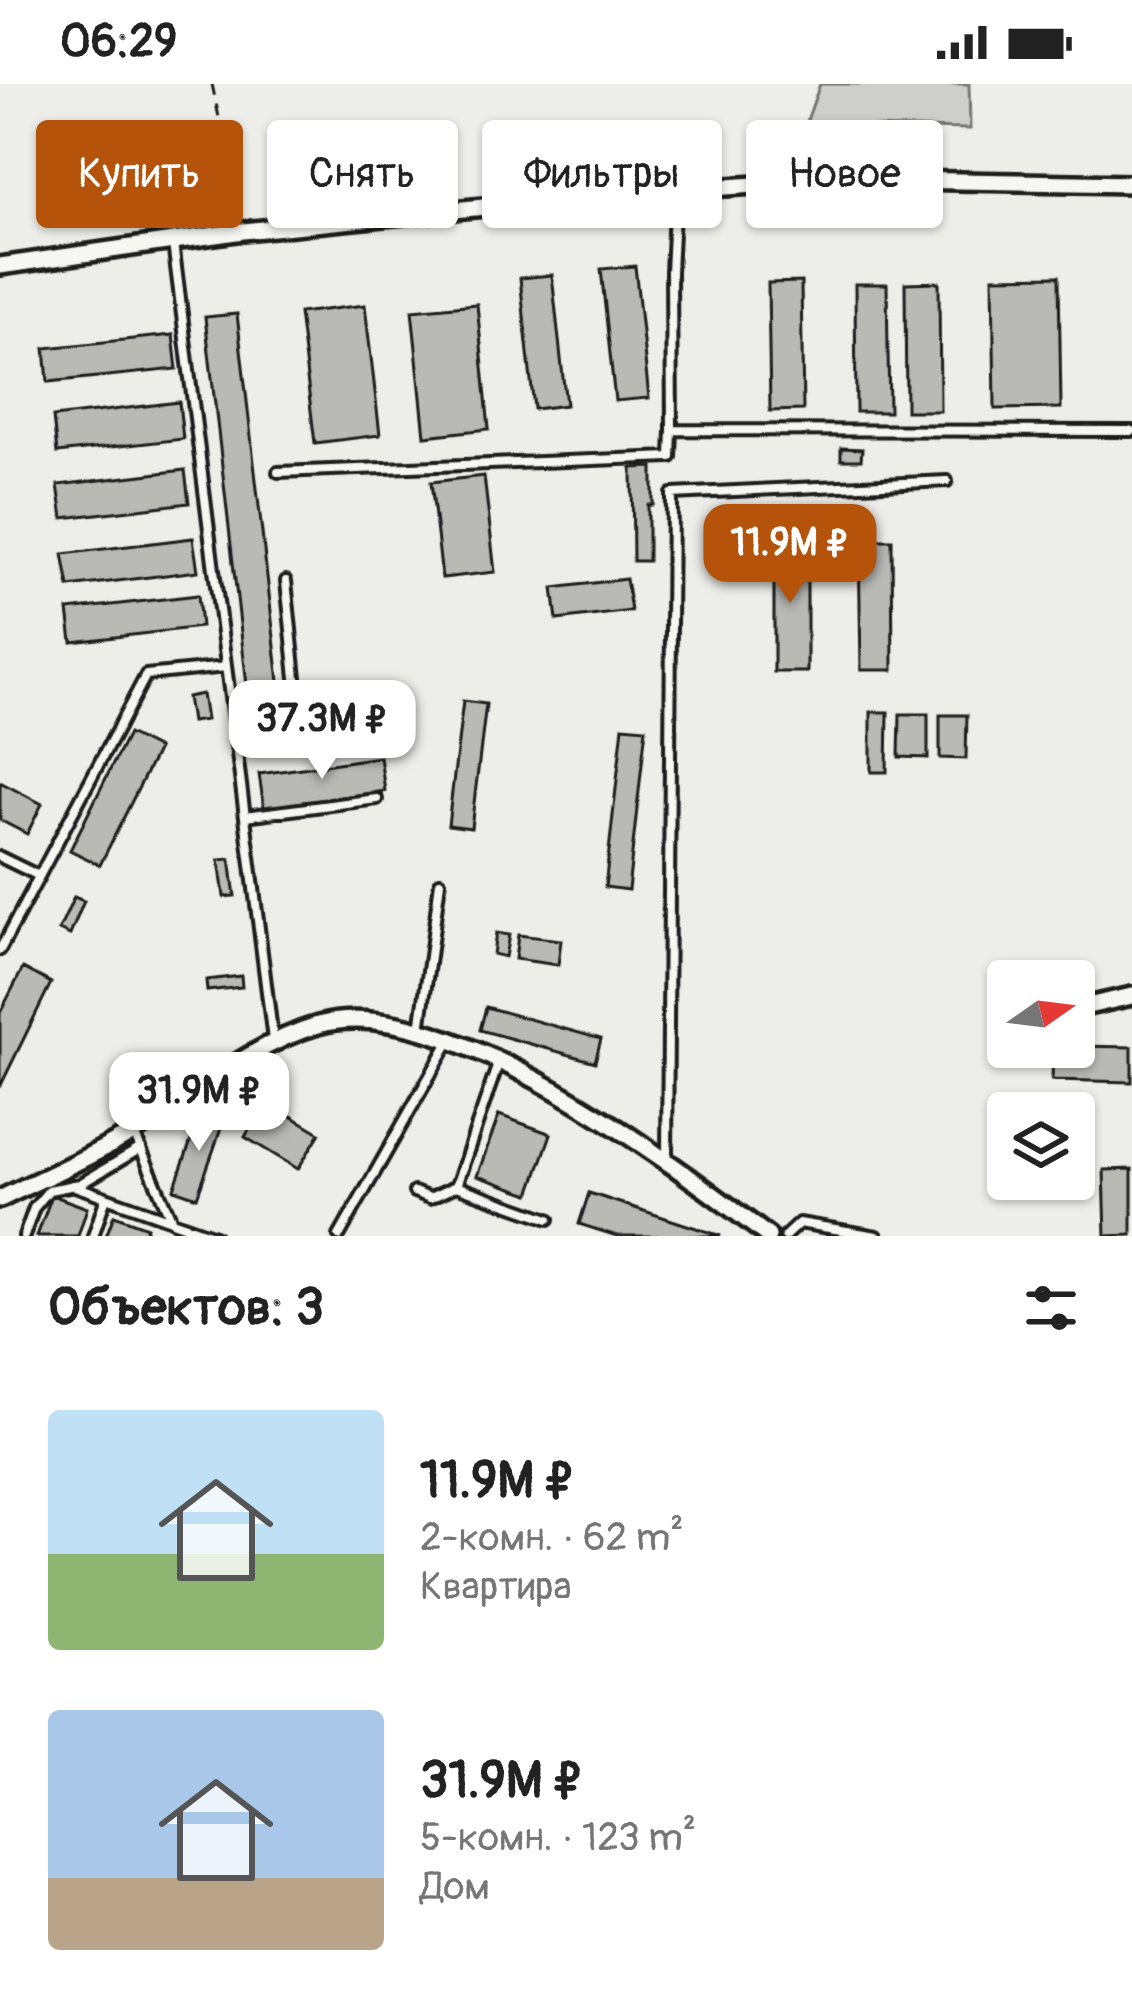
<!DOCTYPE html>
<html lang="ru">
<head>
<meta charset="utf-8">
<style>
  body { margin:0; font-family:Pangolin,sans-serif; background:#f6f6f6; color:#222; height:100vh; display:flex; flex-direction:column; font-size:45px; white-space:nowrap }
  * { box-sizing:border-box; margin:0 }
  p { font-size:39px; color:#767676 }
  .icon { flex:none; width:66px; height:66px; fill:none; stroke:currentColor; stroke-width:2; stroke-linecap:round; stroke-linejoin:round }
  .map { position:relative; height:1152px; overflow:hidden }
  .drawer { display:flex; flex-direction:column; background:#fff; flex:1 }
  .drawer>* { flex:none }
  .guide { position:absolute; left:36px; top:36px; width:1062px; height:108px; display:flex; gap:24px }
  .needle { width:78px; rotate:76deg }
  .controls { position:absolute; left:987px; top:876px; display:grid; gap:24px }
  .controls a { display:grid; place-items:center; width:108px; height:108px; border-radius:12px; background:#fff; box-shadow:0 3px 9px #0004; font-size:60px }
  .price { position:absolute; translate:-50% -102px; padding:0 27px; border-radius:24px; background:#fff; color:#222; font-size:39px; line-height:78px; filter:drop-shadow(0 3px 6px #0008) }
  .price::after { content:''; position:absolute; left:50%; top:72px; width:36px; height:27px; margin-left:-18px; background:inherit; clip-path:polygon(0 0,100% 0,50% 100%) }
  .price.selected { background:#b45309; color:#fff }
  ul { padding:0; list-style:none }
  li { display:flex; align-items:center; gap:36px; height:300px; padding:0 48px }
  li span { display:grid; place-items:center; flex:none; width:336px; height:240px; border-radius:12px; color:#555 }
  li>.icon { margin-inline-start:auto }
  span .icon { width:144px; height:144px; fill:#fffc; stroke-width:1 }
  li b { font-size:51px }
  h2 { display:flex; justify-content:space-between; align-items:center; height:144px; padding:0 48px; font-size:51px }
  .chip { padding:0 42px; border-radius:12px; background:#fff; box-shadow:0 3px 9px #0004; font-size:42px; line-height:108px }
  .chip.selected { background:#b45309; color:#fff }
  .status { display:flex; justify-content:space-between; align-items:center; height:84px; padding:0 60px; background:#fff; direction:ltr }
  .status svg { height:33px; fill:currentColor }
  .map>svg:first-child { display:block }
</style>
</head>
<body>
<div class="status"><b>06:29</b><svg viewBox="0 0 49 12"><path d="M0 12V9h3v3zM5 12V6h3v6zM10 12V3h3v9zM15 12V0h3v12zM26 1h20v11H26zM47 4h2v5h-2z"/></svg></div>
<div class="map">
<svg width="1132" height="1152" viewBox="0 0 1132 1152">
  <rect width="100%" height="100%" fill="#edede9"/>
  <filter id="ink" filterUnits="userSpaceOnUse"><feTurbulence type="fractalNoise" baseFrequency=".00833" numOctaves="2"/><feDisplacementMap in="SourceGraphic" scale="24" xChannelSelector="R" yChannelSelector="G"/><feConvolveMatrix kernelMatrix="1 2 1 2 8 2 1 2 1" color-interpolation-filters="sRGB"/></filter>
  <g filter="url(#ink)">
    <path fill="#cececb" stroke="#757574" stroke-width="3" d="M820,0h149l1,45 -165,-3z"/>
    <path fill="#b9b9b6" stroke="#1c1c1c" stroke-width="3" d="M635,182l14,132 -34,3 -14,-132z
      M552,191l14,130 -32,4 -14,-131z
      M1059,192l2,132 -66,1 -2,-132z
      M801,198l2,128 -33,1 -2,-128z
      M939,198l1,129h-34l-1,-128z
      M855,200h32l2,128h-33z
      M477,220l12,125 -64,7 -13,-126z
      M365,221l15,130 -65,8 -16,-130z
      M237,230l44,385 -32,4 -44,-386z
      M173,251l4,34 -129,13 -3,-34z
      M179,318l4,37 -126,14 -4,-36z
      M841,364l21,1 -1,11h-20z
      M653,383v38h-5v56h-15l-1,-93z
      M185,386l4,33 -126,15 -5,-33z
      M484,392l11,96 -53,6 -11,-96z
      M717,448h16v25h-17z
      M193,454l5,33 -129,16 -6,-33z
      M774,456h33v132h-33z
      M859,456h33l1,130h-32z
      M626,495l5,32 -74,9 -4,-32z
      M198,511l3,32 -129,15 -4,-32z
      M202,610l4,26 -15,2 -4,-25z
      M463,617l23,3 -15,124 -23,-3z
      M871,628h17l-1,60h-16z
      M900,630h28v44l-29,-1z
      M940,631h27l-1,44 -26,-1z
      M623,642l23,2 -18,162 -23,-3z
      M128,650l30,15 -58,116 -30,-15z
      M380,673l5,34 -121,17 -5,-34z
      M0,698l42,22 -15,30 -27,-14z
      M230,775l5,37 -11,1 -5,-37z
      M74,813l10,4 -14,34 -11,-5z
      M496,849l13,2 -4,22 -12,-3z
      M518,851l43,5 -3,25 -43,-6z
      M23,884l28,15 -51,104v-74z
      M241,892l1,11 -35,4 -1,-11z
      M486,923l115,32 -6,23 -115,-32z
      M1074,962l58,1v35l-80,-2 1,-33z
      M266,1017l54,32 -22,36 -53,-32z
      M201,1028l23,8 -27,77 -23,-8z
      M499,1031l52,19 -21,60 -53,-18z
      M1132,1085v66l-26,1 -2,-66z
      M589,1109l132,43h-104l-38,-12z
      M52,1111l35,13 -9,28h-41z
      M114,1131l33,12 -3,9h-38z"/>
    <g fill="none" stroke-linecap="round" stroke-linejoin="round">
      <defs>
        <path id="service" d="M675,108l-4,80 1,158 460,1
          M173,159l100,797
          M278,388l393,-15 1,-27
          M236,661l38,-7 25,-31 -13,-126
          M245,732l132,-17
          M0,773l37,18
          M0,866l146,-275 80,-8
          M420,946l20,-148
          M498,980l-42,122 93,33
          M129,1022l8,21
          M134,1049l38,88 43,15
          M667,1074l5,-664 275,-13
          M72,1101l99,35
          M414,1108l16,6 26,-12
          M24,1152l10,-28 15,-18 31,-6 61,-36
          M93,1152l13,-39
          M339,1152l110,-194
          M785,1152l14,-13 78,13"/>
        <path id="minor" d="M0,182l243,-35 352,-35 249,-17 288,5
          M1074,925l58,-13
          M0,1115c46,-23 94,-43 138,-70 58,-36 114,-85 180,-104 125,-36 354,138 450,211"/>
      </defs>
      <use href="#service" stroke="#1c1c1c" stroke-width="16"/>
      <use href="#minor" stroke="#1c1c1c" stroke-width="24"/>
      <path stroke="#1c1c1c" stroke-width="3" stroke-dasharray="12 9" stroke-linecap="butt" d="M212,0l28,134"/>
      <use href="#service" stroke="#f6f6f2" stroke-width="8"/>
      <use href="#minor" stroke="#f6f6f2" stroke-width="15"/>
    </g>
  </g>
</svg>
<div class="controls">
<a><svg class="needle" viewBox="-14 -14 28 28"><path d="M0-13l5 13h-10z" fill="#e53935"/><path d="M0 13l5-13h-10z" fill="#767676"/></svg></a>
<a><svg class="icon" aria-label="layers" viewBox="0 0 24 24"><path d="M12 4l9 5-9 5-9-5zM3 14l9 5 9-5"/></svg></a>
</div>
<b class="price selected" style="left:790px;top:522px">11.9M ₽</b>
<b class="price" style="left:322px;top:698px">37.3M ₽</b>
<b class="price" style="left:199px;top:1070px">31.9M ₽</b>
<div class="guide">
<a class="chip selected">Купить</a>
<a class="chip">Снять</a>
<a class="chip">Фильтры</a>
<a class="chip">Новое</a>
</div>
</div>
<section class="drawer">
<h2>Объектов: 3<svg class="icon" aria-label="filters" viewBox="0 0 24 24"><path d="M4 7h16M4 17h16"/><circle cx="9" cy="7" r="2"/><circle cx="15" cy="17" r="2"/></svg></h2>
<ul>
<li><span style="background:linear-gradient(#bfe0f5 60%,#8fb573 0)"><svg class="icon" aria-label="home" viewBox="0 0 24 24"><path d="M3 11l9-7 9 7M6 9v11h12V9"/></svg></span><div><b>11.9M ₽</b><p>2-комн. · 62 m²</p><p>Квартира</p></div></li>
<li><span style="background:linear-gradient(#a9c7e8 70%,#b9a48a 0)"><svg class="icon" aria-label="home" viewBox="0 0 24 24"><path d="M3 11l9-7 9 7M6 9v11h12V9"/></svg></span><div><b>31.9M ₽</b><p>5-комн. · 123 m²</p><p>Дом</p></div></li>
</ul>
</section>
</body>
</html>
